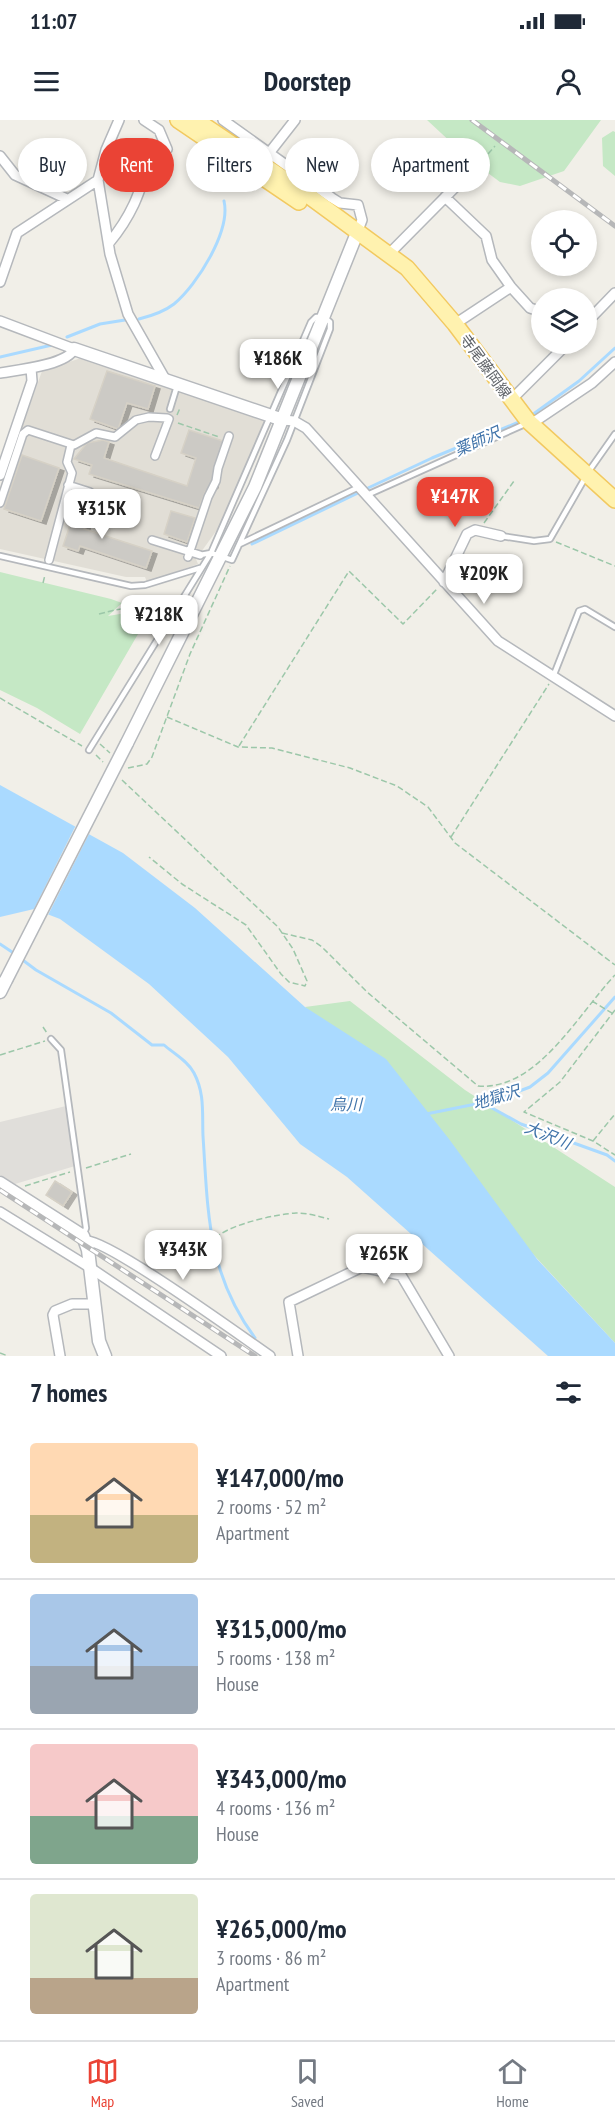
<!DOCTYPE html>
<html lang="en">
<head>
<meta charset="utf-8">
<style>
  body { margin:0; font-family:"PT Sans Narrow","Noto Sans JP",sans-serif; background:#f6f6f7; color:#1f2937; height:100vh; display:flex; flex-direction:column; font-size:22px; white-space:nowrap }
  * { box-sizing:border-box; margin:0 }
  p { font-size:20px; color:#747a83 }
  .icon { flex:none; width:33px; height:33px; fill:none; stroke:currentColor; stroke-width:2; stroke-linecap:round; stroke-linejoin:round }
  .map { position:relative; height:1236px; overflow:hidden }
  .drawer { display:flex; flex-direction:column; background:#fff; flex:1 }
  .drawer>* { flex:none }
  .banner { position:absolute; left:18px; top:18px; width:579px; height:54px; display:flex; gap:12px }
  .controls { position:absolute; left:531px; top:90px; display:grid; gap:12px }
  .controls a { display:grid; place-items:center; width:66px; height:66px; border-radius:50%; background:#fff; box-shadow:0 3px 9px #0003; font-size:30px }
  .price { position:absolute; translate:-50% -51px; padding:0 14px; border-radius:12px; background:#fff; color:#222; font-size:20px; line-height:39px; filter:drop-shadow(0 2px 3px #0008) }
  .price::after { content:''; position:absolute; left:50%; top:36px; width:18px; height:14px; margin-left:-9px; background:inherit; clip-path:polygon(0 0,100% 0,50% 100%) }
  .price.on { background:#ea4335; color:#fff }
  ul { padding:0; list-style:none }
  li { display:flex; align-items:center; gap:18px; height:150px; padding:0 30px }
  li+li { border-top:2px solid #e0e1e3 }
  li span { display:grid; place-items:center; flex:none; width:168px; height:120px; border-radius:6px; color:#555 }
  li>.icon { margin-inline-start:auto }
  span .icon { width:72px; height:72px; fill:#fffc; stroke-width:1 }
  li b { font-size:26px }
  h2 { display:flex; justify-content:space-between; align-items:center; height:72px; padding:0 30px; font-size:26px }
  .chip { padding:0 21px; border-radius:27px; background:#fff; box-shadow:0 3px 9px #0003; font-size:21px; line-height:54px }
  .chip.on { background:#ea4335; color:#fff }
  .status { display:flex; justify-content:space-between; align-items:center; height:42px; padding:0 30px; background:#fff; direction:ltr }
  .status svg { height:16px; fill:currentColor }
  header { display:flex; justify-content:space-between; align-items:center; height:78px; padding:0 30px; background:#fff; font-size:27px; font-weight:600 }
  .menu { display:flex; justify-content:space-around; align-items:center; height:84px; border-top:2px solid #e0e1e3; background:#fff; font-size:16px; color:#747a83 }
  .menu a { display:grid; justify-items:center; gap:3px }
  .menu .on { color:#ea4335 }
  .map>svg:first-child { display:block }
</style>
</head>
<body>
<div class="status"><b>11:07</b><svg viewBox="0 0 49 12"><path d="M0 12V9h3v3zM5 12V6h3v6zM10 12V3h3v9zM15 12V0h3v12zM26 1h20v11H26zM47 4h2v5h-2z"/></svg></div>
<header><svg class="icon" aria-label="menu" viewBox="0 0 24 24"><path d="M4 6h16M4 12h16M4 18h16"/></svg>Doorstep<svg class="icon" aria-label="person" viewBox="0 0 24 24"><circle cx="12" cy="8" r="4"/><path d="M4 21q1-7 8-7t8 7"/></svg></header>
<div class="map">
<svg width="615" height="1236" viewBox="0 0 615 1236">
  <defs>
    <filter id="shadow"><feDropShadow dx="5" dy="3" stdDeviation="0" flood-color="#0004"/></filter>
  </defs>
  <rect width="100%" height="100%" fill="#f1efe8"/>
  <path fill="#e0deda" d="M66,986l9,60 -60,18 -15,-9v-53z"/>
  <path fill="#e1ded6" d="M81,238l183,62 1,7 -38,89 -31,43 2,5 -51,18 -2,-5h-19l-126,-28v-60l42,-118z"/>
  <path fill="#c5e8c5" d="M427,0h174l-37,51 -44,15 -20,-4 -31,-23z
    M613,11l2,1v44l-12,-10 -1,-28z
    M0,452l111,27 11,4 -14,13 24,-4 13,10 -65,112 -43,-26 -37,-18z
    M350,881l115,89 150,97v156l-310,-336z"/>
  <path fill="#aadaff" d="M0,665l123,68 72,55 110,99 81,52 63,80 88,120 78,84v13h-67l-201,-179 -47,-33 -72,-87 -79,-73 -89,-65 -26,-10 -34,8z"/>
  <path fill="#f1efe8" d="M76,705l14,7 -43,85 -15,-4z"/>
  <g fill="none" stroke-linecap="round" stroke-linejoin="round">
    <path stroke="#aadaff" stroke-width="3" d="M139,199c12,-3 26,-8 35,-15 23,-19 57,-73 50,-103
      M67,217l33,-13 25,-4
      M0,237l52,-12
      M532,295l47,-34 36,-33
      M368,368l64,-30 87,-36
      M252,424l106,-51
      M0,824l15,10
      M20,838l16,12 75,43 41,32h12c9,8 24,16 30,28 11,21 8,40 9,63 5,76 4,137 52,202
      M483,983l38,21 86,31 8,6
      M426,994l70,-14 34,-13 18,-14 67,-76"/>
  </g>
  <path fill="#cccac5" stroke="#d6d1c6" stroke-width="1.5" filter="url(#shadow)" d="M107,251l48,15 -7,23 -21,-6 -9,26 -28,-10z
    M189,310l34,11 -8,25 -2,19 -8,7 -6,16 -110,-34 3,-9 -18,-6 13,-16 16,-3 6,2 -5,16 83,28 9,-28 -15,-5z
    M22,335l37,13 -18,53 -37,-12z
    M78,381l14,5 -8,23 68,22 -6,17 -66,-22 -2,5 -15,-5z
    M171,391l24,7 -8,24 -23,-8z
    M55,1061l17,11 -9,14 -17,-11z"/>
  <g fill="none" stroke-linecap="round" stroke-linejoin="round">
    <defs>
      <path id="service" d="M170,289l7,-23
        M589,351l26,-37
        M367,375l158,-71
        M501,416l33,5 16,-2 35,-61
        M240,424l119,-57
        M0,436l131,30 14,-1 55,-17
        M553,557l26,-66 6,-2 30,18
        M89,630l122,-197 100,-231 5,-5h8l6,5v7l-43,111 -55,120 -21,-7 -11,2
        M51,919l10,11 25,178 -2,6"/>
      <path id="pedestrian" d="M68,365l22,7
        M0,383l23,-69 5,-4 46,15 22,-12 19,4 21,-17 13,-3 18,1 2,1 -14,37
        M152,420l48,15
        M188,437l20,-60 8,-16 2,-13 11,-32
        M49,440l23,-87 -5,-11 4,-17"/>
      <path id="minor" d="M119,0l-13,30 -8,30 12,74 18,60 37,65
        M223,0l109,78 8,5 18,2 4,15 -5,13
        M270,32l25,-32
        M0,36l15,19 52,24
        M101,49l15,-10 32,8
        M310,61l27,-36
        M445,77l41,39 6,24 19,27 19,21 12,4
        M109,123c10,-12 18,-24 25,-39 10,-22 12,-42 33,-55l-8,-19 -15,-10
        M389,134l92,-93
        M0,162l17,-49 81,-53
        M0,201l74,28c-7,16 -56,21 -74,24
        M586,203l29,-30
        M455,204l56,-37
        M511,280l56,-56
        M283,300l11,1 12,7 192,213 117,75
        M531,304l61,-41 23,-21
        M0,355l32,-94 -1,-13
        M444,462l23,-48 8,-4 26,6
        M0,1092l89,55 132,89
        M86,1121c20,-3 158,97 184,115
        M60,1236l-7,-41 2,-4 17,-7h22
        M298,1236l-9,-54 73,-35 39,8 48,81"/>
      <path id="tertiary" d="M74,229l209,71
        M127,623l128,-256 102,-254
        M0,872l6,-12
        M0,1063l83,53 5,14 11,91 6,15"/>
      <path id="primary" d="M178,0l121,82
        M196,0l106,71 105,77 48,56 73,97 87,79"/>
    </defs>
    <use href="#service" stroke="#b5b8bc" stroke-width="8"/>
    <use href="#pedestrian" stroke="#b5b8bc" stroke-width="10"/>
    <use href="#minor" stroke="#b5b8bc" stroke-width="12"/>
    <use href="#tertiary" stroke="#b5b8bc" stroke-width="15"/>
    <use href="#primary" stroke="#f2c960" stroke-width="18"/>
    <path stroke="#9cc7a9" stroke-width="1.5" stroke-dasharray="6 3" stroke-linecap="butt" d="M488,34l7,-8
      M177,295l3,-7
      M178,303l41,14
      M484,403l30,-42
      M556,422l59,24
      M43,463l2,-8
      M99,494c27,-7 37,-10 63,5
      M0,578l82,48
      M167,597l71,30 34,1 78,20 47,18 31,21 27,36 160,122
      M100,624l10,9
      M239,626l110,-175 54,53 35,-36
      M96,635l7,7
      M128,648l19,-4 5,-7 38,-103 40,-88
      M122,660l156,147 15,22 14,32 -2,5 -16,-4 -8,-8 -35,-49 -64,-41 -33,-27
      M451,717l98,-153
      M282,813l30,7 10,7 45,45 111,94c59,5 100,-72 137,-111
      M592,881l23,14
      M615,890l-55,72 -36,30 69,29 22,14
      M43,907l4,6
      M0,935l45,-14
      M593,1021l22,-27
      M86,1048l45,-14
      M25,1066l45,-14
      M146,1138l72,-22c14,-12 59,-22 78,-23 11,0 22,3 33,6
      M0,1233l8,3"/>
    <use href="#service" stroke="#fff" stroke-width="4.5"/>
    <use href="#pedestrian" stroke="#fff" stroke-width="7"/>
    <use href="#minor" stroke="#fff" stroke-width="9"/>
    <use href="#tertiary" stroke="#fff" stroke-width="12"/>
    <use href="#primary" stroke="#fff2af" stroke-width="15"/>
    <defs>
      <path id="rail" d="M472,0l143,106
        M0,1070l255,166"/>
    </defs>
    <use href="#rail" stroke="#b6b7b8" stroke-width="5"/>
    <use href="#rail" stroke="#fff" stroke-width="3" stroke-dasharray="9" stroke-linecap="butt"/>
    <defs>
      <path id="tertiary-bridge" d="M6,860l121,-237"/>
    </defs>
    <use href="#tertiary-bridge" stroke="#b5b8bc" stroke-width="15" stroke-linecap="butt"/>
    <use href="#tertiary-bridge" stroke="#fff" stroke-width="12"/>
  </g>
  <g text-anchor="middle" dominant-baseline="central" stroke-width="4.5" stroke-linejoin="round" paint-order="stroke">
    <g font-size="15" fill="#5f6368" stroke="#fff">
      <text transform="translate(486 246) rotate(54)">寺尾藤岡線</text>
    </g>
    <g font-size="16" font-style="italic" fill="#4174aa" stroke="#fff">
      <text transform="translate(477 321) rotate(-24)">薬師沢</text>
      <text transform="translate(496 977) rotate(-17)">地獄沢</text>
      <text x="346" y="984">烏川</text>
      <text transform="translate(548 1015) rotate(22)">大沢川</text>
    </g>
  </g>
</svg>
<div class="controls">
<a><svg class="icon" aria-label="locate" viewBox="0 0 24 24"><circle cx="12" cy="12" r="6"/><path d="M12 2v4M12 18v4M2 12h4M18 12h4"/></svg></a>
<a><svg class="icon" aria-label="layers" viewBox="0 0 24 24"><path d="M12 4l9 5-9 5-9-5zM3 14l9 5 9-5"/></svg></a>
</div>
<b class="price" style="left:278px;top:270px">¥186K</b>
<b class="price on" style="left:455px;top:408px">¥147K</b>
<b class="price" style="left:102px;top:420px">¥315K</b>
<b class="price" style="left:484px;top:485px">¥209K</b>
<b class="price" style="left:159px;top:526px">¥218K</b>
<b class="price" style="left:183px;top:1161px">¥343K</b>
<b class="price" style="left:384px;top:1165px">¥265K</b>
<div class="banner">
<a class="chip">Buy</a>
<a class="chip on">Rent</a>
<a class="chip">Filters</a>
<a class="chip">New</a>
<a class="chip">Apartment</a>
</div>
</div>
<section class="drawer">
<h2>7 homes<svg class="icon" aria-label="filters" viewBox="0 0 24 24"><path d="M4 7h16M4 17h16"/><circle cx="9" cy="7" r="2"/><circle cx="15" cy="17" r="2"/></svg></h2>
<ul>
<li><span style="background:linear-gradient(#ffd9b3 60%,#c2b280 0)"><svg class="icon" aria-label="home" viewBox="0 0 24 24"><path d="M3 11l9-7 9 7M6 9v11h12V9"/></svg></span><div><b>¥147,000/mo</b><p>2 rooms · 52 m²</p><p>Apartment</p></div></li>
<li><span style="background:linear-gradient(#a9c7e8 60%,#9aa5b1 0)"><svg class="icon" aria-label="home" viewBox="0 0 24 24"><path d="M3 11l9-7 9 7M6 9v11h12V9"/></svg></span><div><b>¥315,000/mo</b><p>5 rooms · 138 m²</p><p>House</p></div></li>
<li><span style="background:linear-gradient(#f6c9c9 60%,#7fa58c 0)"><svg class="icon" aria-label="home" viewBox="0 0 24 24"><path d="M3 11l9-7 9 7M6 9v11h12V9"/></svg></span><div><b>¥343,000/mo</b><p>4 rooms · 136 m²</p><p>House</p></div></li>
<li><span style="background:linear-gradient(#dfe7d0 70%,#b9a48a 0)"><svg class="icon" aria-label="home" viewBox="0 0 24 24"><path d="M3 11l9-7 9 7M6 9v11h12V9"/></svg></span><div><b>¥265,000/mo</b><p>3 rooms · 86 m²</p><p>Apartment</p></div></li>
</ul>
</section>
<nav class="menu">
<a class="on"><svg class="icon" aria-label="map" viewBox="0 0 24 24"><path d="M3 6l6-2 6 2 6-2v14l-6 2-6-2-6 2zM9 4v14M15 6v14"/></svg>Map</a>
<a><svg class="icon" aria-label="saved" viewBox="0 0 24 24"><path d="M7 4h10v16l-5-4-5 4z"/></svg>Saved</a>
<a><svg class="icon" aria-label="home" viewBox="0 0 24 24"><path d="M3 11l9-7 9 7M6 9v11h12V9"/></svg>Home</a>
</nav>
</body>
</html>
